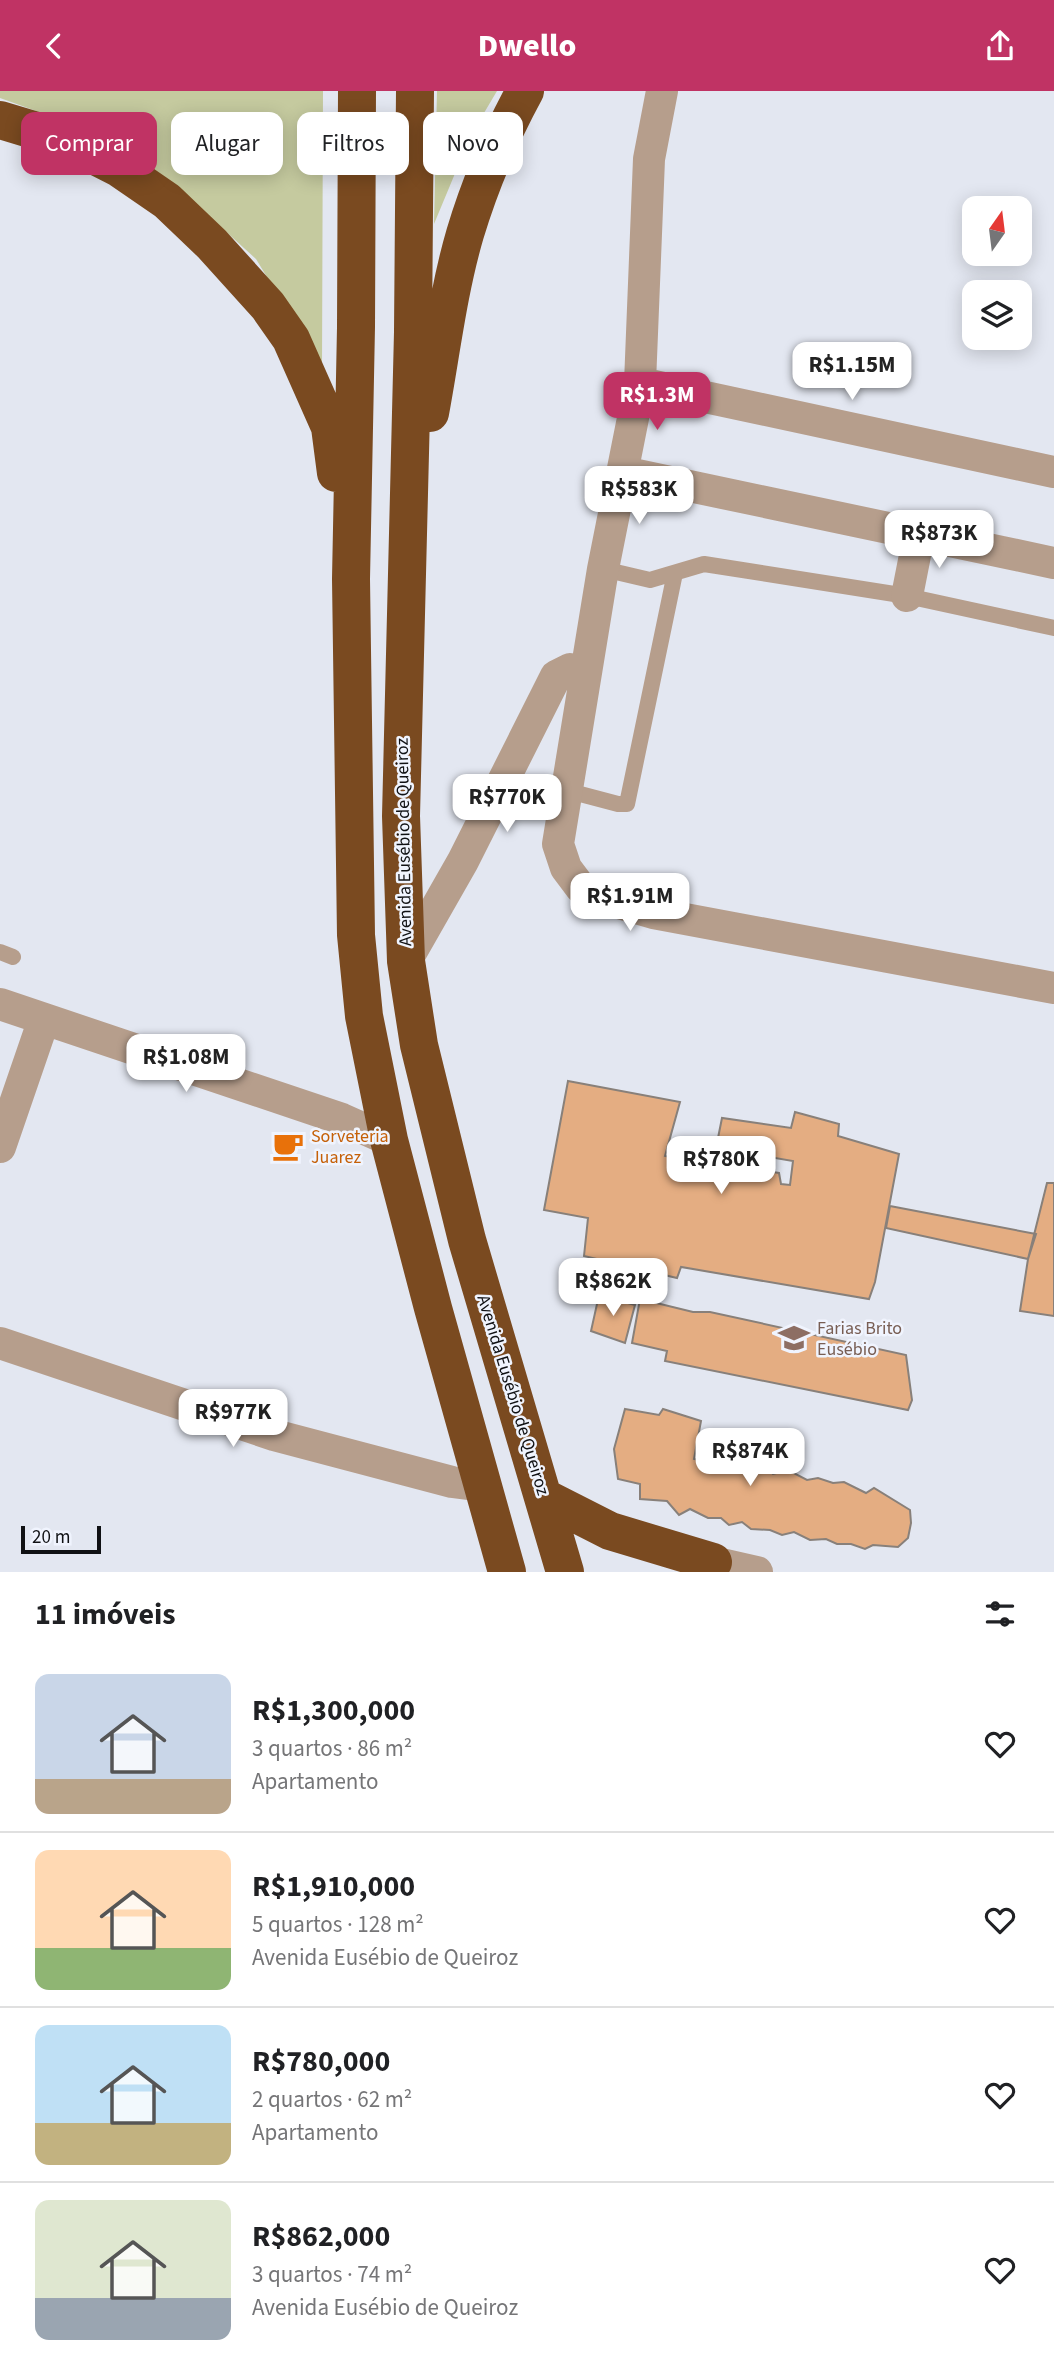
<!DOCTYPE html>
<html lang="pt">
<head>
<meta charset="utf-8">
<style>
  body { margin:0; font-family:"Source Sans 3",sans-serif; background:#f2f2f2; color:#202124; height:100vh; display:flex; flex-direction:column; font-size:26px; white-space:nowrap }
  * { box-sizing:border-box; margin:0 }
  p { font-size:23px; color:#757577 }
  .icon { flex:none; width:38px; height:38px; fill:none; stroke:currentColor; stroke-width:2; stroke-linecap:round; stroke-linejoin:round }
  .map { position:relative; height:1481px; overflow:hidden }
  .side { display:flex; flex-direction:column; background:#fff; flex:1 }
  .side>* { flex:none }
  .top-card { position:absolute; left:21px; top:21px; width:700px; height:63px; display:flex; gap:14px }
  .needle { width:46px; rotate:14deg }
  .buttons { position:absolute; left:962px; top:105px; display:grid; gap:14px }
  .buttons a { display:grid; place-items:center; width:70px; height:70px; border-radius:14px; background:#fff; box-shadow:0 4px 18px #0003; font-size:35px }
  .scale { position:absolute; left:21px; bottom:18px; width:80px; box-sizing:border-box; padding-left:7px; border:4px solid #101114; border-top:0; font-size:19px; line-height:24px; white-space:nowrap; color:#101114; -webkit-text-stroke:5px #f0f4fe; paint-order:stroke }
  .price { position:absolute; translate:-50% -60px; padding:0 16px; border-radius:14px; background:#fff; color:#222; font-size:23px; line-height:46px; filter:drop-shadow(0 2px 4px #0008) }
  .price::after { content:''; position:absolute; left:50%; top:42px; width:21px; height:16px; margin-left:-10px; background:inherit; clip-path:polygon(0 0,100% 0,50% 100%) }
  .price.active { background:#c03364; color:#fff }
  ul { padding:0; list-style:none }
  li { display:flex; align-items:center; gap:21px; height:175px; padding:0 35px }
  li+li { border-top:2px solid #e0e0e0 }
  li span { display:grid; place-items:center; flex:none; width:196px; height:140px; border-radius:14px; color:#555 }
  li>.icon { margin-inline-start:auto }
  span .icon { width:84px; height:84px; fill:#fffc; stroke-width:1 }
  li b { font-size:30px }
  h2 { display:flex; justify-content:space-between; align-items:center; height:84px; padding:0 35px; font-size:30px }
  .tag { padding:0 24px; border-radius:14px; background:#fff; box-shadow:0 4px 18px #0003; font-size:24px; line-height:63px }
  .tag.active { background:#c03364; color:#fff }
  header { display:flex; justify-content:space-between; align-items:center; height:91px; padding:0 35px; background:#c03364; color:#fff; font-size:32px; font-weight:800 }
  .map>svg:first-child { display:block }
</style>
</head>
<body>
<header><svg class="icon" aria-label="back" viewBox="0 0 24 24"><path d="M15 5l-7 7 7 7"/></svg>Dwello<svg class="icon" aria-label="share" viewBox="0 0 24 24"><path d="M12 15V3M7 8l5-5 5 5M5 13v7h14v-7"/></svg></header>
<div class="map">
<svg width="1054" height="1481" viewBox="0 0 1054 1481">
  <rect width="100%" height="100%" fill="#e3e7f1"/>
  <path fill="#c5ca9f" d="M0,0h323l-1,276 -66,-108 -80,-73 -87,-56 -89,-32z
    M437,0h60l-26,44 -37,89z"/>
  <path fill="#e4ad82" stroke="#88807a" stroke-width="2" d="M568,990l112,21 -15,54 114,17 2,11 9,1 3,-24 -77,-13 6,-30 69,10 4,-16 44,12 -1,12 61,18 -24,128 -6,17 -188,-32 -4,11 -93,-22 4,-38 -44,-8z
    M1047,1092h7v133l-34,-5 8,-52z
    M890,1115l146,28 -8,25 -142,-31z
    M599,1204l36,10 -10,38 -34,-12z
    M640,1208l53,13h17l196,43 6,45 -4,10 -243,-49 2,-10 -35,-8z
    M625,1318l34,6 4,-6 38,12 -7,38 11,2 5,-2 12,8 8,-6 26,10 12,-2 5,5 15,-4 19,10 11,-2 15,5 11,-1 22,11 8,-5 36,22 1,13 -3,15 -10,9 -25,-2 -8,4 -14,-5h-14l-11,-5 -16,1 -16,-8 -12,3 -12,-5 -19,-1 -9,-7 -13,3 -8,-7h-13l-18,-9 -11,6 -12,-14 -27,-2v-15l-22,-5 -4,-30z"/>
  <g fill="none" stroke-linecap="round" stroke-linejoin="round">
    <path stroke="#b69e8c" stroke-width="16" d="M603,478l47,11 54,-16 203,32 147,32
      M565,699l53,14h9l48,-231
      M0,861l13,5"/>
    <path stroke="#b69e8c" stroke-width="32" d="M662,0l-13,68 -9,224 -37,186 -45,275 8,24 15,20 20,10 52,15 401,75
      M640,292l414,89
      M623,381l431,91
      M907,505l12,-61
      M406,870l57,-100 93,-185 14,-7 15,2
      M0,913l342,115 47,21
      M0,1056l44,-128
      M0,1252l274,92 178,47 31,4
      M713,1471l44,10"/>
    <path stroke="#7a4a20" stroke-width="38" d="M357,0l-1,236 -5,252 5,356 8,81 25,124 44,168 74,264
      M415,0l-2,241 -12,484 5,145 13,84 48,195 98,332
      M0,29l60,18 59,30 48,33 45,43 56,62 23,33 39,88 6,46
      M430,322c11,-59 18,-121 35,-179 15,-50 35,-97 60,-143
      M543,1406l67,34 103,31"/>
  </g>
  <defs>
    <symbol id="cafe-bare" viewBox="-9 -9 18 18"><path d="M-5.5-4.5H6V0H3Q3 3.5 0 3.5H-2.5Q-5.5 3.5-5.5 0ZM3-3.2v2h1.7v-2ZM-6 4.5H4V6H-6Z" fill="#e8710a" stroke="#f0f4fe" stroke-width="2.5" paint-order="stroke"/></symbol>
    <symbol id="school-bare" viewBox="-9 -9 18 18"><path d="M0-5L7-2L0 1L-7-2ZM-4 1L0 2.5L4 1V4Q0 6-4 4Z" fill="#8d6e63" stroke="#f0f4fe" stroke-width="2.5" paint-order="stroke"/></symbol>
  </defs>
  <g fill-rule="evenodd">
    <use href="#cafe-bare" x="266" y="1033" width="44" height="44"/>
    <use href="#school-bare" x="772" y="1225" width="44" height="44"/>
  </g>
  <g text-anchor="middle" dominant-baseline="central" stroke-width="5" stroke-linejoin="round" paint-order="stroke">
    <g font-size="18" fill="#101114" stroke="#f0f4fe">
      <text transform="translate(404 751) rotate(-91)">Avenida Eusébio de Queiroz</text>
      <text transform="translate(513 1304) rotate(73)">Avenida Eusébio de Queiroz</text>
    </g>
    <g font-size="18" fill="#c56008" stroke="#f0f4fe" text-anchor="start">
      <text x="311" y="1045">Sorveteria<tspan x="311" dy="21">Juarez</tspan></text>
    </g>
    <g font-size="18" fill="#785e54" stroke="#f0f4fe" text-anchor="start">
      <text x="817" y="1237">Farias Brito<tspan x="817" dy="21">Eusébio</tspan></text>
    </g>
  </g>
</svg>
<div class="buttons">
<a><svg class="needle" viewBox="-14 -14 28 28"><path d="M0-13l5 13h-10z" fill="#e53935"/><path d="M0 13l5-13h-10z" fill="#757577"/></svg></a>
<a><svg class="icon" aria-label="layers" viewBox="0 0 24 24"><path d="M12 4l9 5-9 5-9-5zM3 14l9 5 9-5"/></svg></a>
</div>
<div class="scale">20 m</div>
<b class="price" style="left:852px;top:311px">R$1.15M</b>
<b class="price active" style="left:657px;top:341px">R$1.3M</b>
<b class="price" style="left:639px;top:435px">R$583K</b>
<b class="price" style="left:939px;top:479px">R$873K</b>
<b class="price" style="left:507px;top:743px">R$770K</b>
<b class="price" style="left:630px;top:842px">R$1.91M</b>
<b class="price" style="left:186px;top:1003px">R$1.08M</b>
<b class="price" style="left:721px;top:1105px">R$780K</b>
<b class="price" style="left:613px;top:1227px">R$862K</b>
<b class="price" style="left:233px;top:1358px">R$977K</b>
<b class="price" style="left:750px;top:1397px">R$874K</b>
<div class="top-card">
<a class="tag active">Comprar</a>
<a class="tag">Alugar</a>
<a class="tag">Filtros</a>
<a class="tag">Novo</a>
</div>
</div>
<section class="side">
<h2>11 imóveis<svg class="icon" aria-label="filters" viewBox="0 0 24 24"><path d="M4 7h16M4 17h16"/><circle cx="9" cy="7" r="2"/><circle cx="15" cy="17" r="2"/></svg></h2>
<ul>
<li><span style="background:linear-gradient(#c9d6e8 75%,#b9a48a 0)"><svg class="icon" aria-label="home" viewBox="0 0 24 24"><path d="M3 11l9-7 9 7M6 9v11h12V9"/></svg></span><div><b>R$1,300,000</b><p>3 quartos · 86 m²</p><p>Apartamento</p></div><svg class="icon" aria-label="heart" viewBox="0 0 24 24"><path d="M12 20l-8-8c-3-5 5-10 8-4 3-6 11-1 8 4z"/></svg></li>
<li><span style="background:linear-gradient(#ffd9b3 70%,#8fb573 0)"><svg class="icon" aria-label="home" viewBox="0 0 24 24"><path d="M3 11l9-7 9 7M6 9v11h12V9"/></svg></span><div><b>R$1,910,000</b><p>5 quartos · 128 m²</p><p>Avenida Eusébio de Queiroz</p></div><svg class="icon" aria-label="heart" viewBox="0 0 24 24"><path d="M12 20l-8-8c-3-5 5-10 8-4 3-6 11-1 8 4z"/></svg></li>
<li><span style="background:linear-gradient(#bfe0f5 70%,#c2b280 0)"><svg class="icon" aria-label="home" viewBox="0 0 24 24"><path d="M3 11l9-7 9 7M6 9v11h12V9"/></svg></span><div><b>R$780,000</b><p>2 quartos · 62 m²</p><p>Apartamento</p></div><svg class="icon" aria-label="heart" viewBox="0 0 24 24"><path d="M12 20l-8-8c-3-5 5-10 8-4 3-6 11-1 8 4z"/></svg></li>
<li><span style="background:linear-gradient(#dfe7d0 70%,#9aa5b1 0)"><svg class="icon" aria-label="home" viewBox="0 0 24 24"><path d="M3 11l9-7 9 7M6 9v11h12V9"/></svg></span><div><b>R$862,000</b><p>3 quartos · 74 m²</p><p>Avenida Eusébio de Queiroz</p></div><svg class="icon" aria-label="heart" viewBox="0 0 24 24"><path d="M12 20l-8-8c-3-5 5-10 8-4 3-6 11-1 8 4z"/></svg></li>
</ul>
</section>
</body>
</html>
